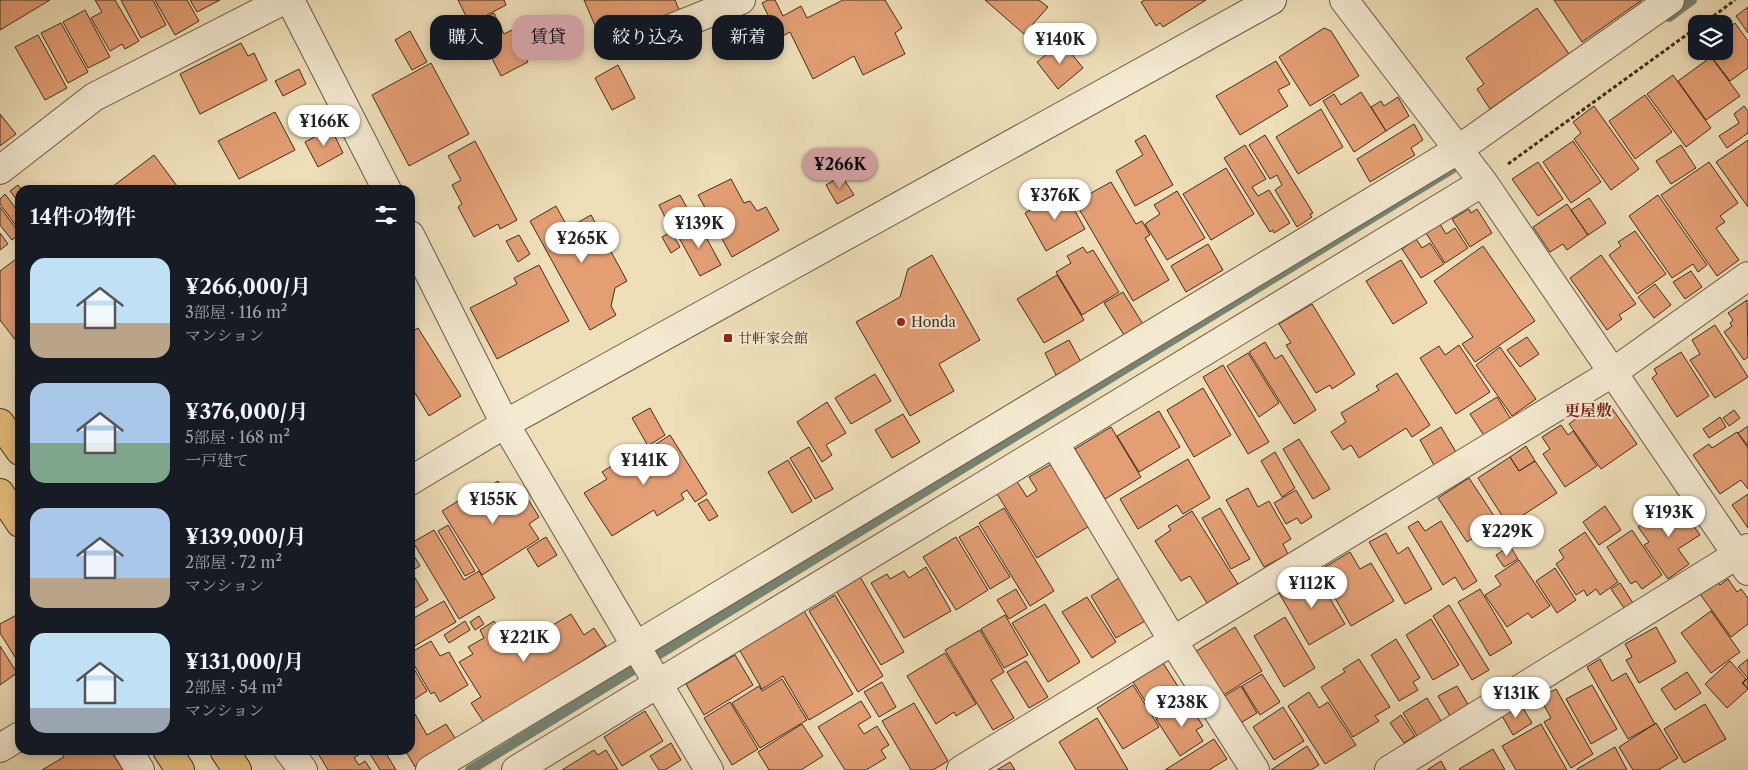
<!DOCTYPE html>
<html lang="ja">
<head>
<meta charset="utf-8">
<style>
  body { margin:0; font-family:"Libre Caslon Text","Noto Serif JP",serif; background:#20242c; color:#f1f3f6; height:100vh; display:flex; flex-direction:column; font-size:19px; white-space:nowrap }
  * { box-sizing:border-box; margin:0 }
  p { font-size:16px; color:#9ea1a6 }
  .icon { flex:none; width:28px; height:28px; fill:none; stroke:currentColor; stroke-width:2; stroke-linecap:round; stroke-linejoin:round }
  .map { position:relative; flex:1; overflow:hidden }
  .panel { position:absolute; left:15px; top:185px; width:400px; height:570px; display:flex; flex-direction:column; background:#171b24; border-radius:15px; box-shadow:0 2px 8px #0003 }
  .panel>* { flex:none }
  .banner { position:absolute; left:430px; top:15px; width:475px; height:45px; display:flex; gap:10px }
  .controls { position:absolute; left:1688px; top:15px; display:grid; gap:10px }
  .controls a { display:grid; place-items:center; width:45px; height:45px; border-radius:10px; background:#171b24; box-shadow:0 2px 8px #0003; font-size:25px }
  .price { position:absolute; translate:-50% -42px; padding:0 11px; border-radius:18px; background:#fff; color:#222; font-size:16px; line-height:32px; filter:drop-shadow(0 1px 2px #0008) }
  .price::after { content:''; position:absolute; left:50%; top:30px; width:15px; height:11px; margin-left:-8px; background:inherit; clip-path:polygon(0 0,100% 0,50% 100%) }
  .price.current { background:#c59692; color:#111 }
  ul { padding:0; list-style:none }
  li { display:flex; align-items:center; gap:15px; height:125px; padding:0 15px }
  li span { display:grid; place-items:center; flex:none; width:140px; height:100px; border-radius:15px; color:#555 }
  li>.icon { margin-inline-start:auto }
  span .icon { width:60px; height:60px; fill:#fffc; stroke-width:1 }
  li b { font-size:21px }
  h2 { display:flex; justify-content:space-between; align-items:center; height:60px; padding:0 15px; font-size:21px }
  .chip { padding:0 18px; border-radius:15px; background:#171b24; box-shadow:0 2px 8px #0003; font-size:18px; line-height:45px }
  .chip.current { background:#c59692; color:#111 }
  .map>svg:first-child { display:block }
</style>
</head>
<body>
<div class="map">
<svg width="1748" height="770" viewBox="0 0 1748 770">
  <rect width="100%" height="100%" fill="#eedfb9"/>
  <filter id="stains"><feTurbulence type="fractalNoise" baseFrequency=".004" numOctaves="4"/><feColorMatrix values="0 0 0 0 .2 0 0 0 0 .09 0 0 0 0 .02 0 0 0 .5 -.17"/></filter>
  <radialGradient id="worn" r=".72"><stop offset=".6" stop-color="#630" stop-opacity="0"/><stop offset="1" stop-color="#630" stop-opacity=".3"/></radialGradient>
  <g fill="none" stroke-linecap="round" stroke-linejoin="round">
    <path stroke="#768473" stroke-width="10" d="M1669,17l23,-17
      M470,770l993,-608"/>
  </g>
  <path fill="#e39e73" stroke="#3f2e1d" d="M0,0h50l-50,30z
    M95,0h20l24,41 -14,8 -3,-5 -12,7 -19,-33 11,-6z
    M121,0h32l13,25 -25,13z
    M155,0h32l12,21 -24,14z
    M190,0h30l-23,12z
    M458,0h46l2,5 -36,19z
    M584,0h91l5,12 -68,27 -7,-15 -9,4z
    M768,0h7l8,16 18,-10 6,12 36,-18h42l17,28 -7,5 10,21 -42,21 -9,-19 -41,23 -23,-47 -11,6 -17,-35z
    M985,0h54l9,7 -24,27z
    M1145,0h61l-43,27 -3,-4 -4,3 -15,-24z
    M1554,0h88l-60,42z
    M1748,7v26l-12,-17z
    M1537,8l32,46 -79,55 -13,-20 7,-5 -18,-26z
    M85,10l25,47 -22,11 -25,-46z
    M494,13l10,21 8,-4 16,32 -27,14 -17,-33 6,-2 -11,-20z
    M61,23l27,49 -20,11 -27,-50z
    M1735,23l13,18v27l-18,13 -23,-30h17v-19z
    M1324,28l7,3 28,45 -49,30 -31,-49z
    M410,31l17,31 -15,8 -17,-30z
    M38,35l29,53 -22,12 -30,-53z
    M1062,42l21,26 -25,21 -21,-27z
    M241,43l7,13 6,-3 13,27 -67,34 -20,-40z
    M1711,57l29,39 -34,24 -28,-39z
    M1276,61l14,23 -12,6 10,16 -48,29 -24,-39z
    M431,63l38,71 -60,32 -37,-71z
    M618,65l17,33 -23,12 -17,-32z
    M299,69l7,15 -23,12 -8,-15z
    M1673,75l38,53 -25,19 -39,-53z
    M1361,92l25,39 -32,21 -31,-51 11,-7 7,11z
    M1645,95l27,37 -37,27 -26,-38z
    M1398,97l11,19 -23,15 -15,-24 10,-6 3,5z
    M1594,106l45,63 -28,21 -37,-51 7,-6 -8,-11z
    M1744,106l4,5v22l-21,15 -8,-12 20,-13 -5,-9z
    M1321,109l22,38 -45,27 -22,-37z
    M275,112l20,38 -56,29 -21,-38z
    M0,114l16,20 -16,12z
    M1414,124l9,16 -12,8 4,7 -45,27 -13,-23z
    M331,128l12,25 -25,14 -13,-25z
    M1145,135l28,50 -38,21 -19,-35 27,-16 -8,-14z
    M1265,135l48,78 -3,1 2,3 -15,10 -22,-37 7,-5 -5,-10 -7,4 -21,-34z
    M1748,140v67l-32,-45z
    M475,141l42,79 -17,9 -2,-5 -24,13 -16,-30 4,-3 -10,-19 9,-5 -13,-24z
    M1573,141l28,41 -30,21 -28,-41z
    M1245,145l21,34 -14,8 6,9 11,-6 21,33 -16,10 -1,-3 -3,2 -46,-74z
    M1681,145l15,23 -25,16 -15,-23z
    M154,155l26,35h-72z
    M1538,162l25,37 -25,17 -26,-37z
    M1709,162l29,41 -18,13 5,6 -9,6 23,32 -22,16 -56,-81z
    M1226,168l28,46 -43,26 -28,-46z
    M842,176l12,19 -17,9 -11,-19z
    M731,179l13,24 6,-2 7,10 9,-4 13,23 -47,27 -34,-62z
    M1111,182l25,42 6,-3 8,14 -5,3 24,42 -36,21 -58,-99z
    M18,185l4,5h-2v14l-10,-13z
    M1064,191l21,38 -39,22 -21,-38z
    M1177,191l28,47 -38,22 -22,-36 15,-10 -6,-9z
    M5,194l15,20v17l-20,-27v-5z
    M680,195l12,22 -21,12 -12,-24z
    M1658,195l49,70 -9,7 -5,-8 -21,14 -43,-62z
    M1589,198l17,25 -18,12 -17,-25z
    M1567,204l21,31 -21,15 -4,-6 -13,8 -17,-25z
    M556,206l12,22 23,-13 36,66 -12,7 -4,18 5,9 -26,15 -60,-109z
    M0,207l20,27 -8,6 -12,-15z
    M1469,209l2,4 6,-4 15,24 -22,14 -18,-28z
    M698,222l23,43 -21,11 -23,-42z
    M1440,224l6,10 9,-6 13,20 -23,15 -19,-30z
    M1635,231l31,43 -29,20 -28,-39 12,-9 -3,-4z
    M671,232l9,15 -9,6 -9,-16z
    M0,233l8,11 -8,6z
    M519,235l11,19 -12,8 -12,-21z
    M1416,239l6,9 8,-5 14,21 -23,14 -19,-29z
    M1208,244l15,26 -37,22 -15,-26z
    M1483,246l52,75 -60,41 -13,-18 11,-7 -39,-56z
    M1083,247l4,6 6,-3 26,42 -37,23 -26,-43 15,-9 -4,-7z
    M932,255l48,85 -41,24 15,27 -44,25 -54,-94 44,-25 8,-28z
    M1601,255l35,49 -17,11 3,4 -15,11 -37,-52z
    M20,256v90l-20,-26v-49z
    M1401,260l26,43 -34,21 -27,-43z
    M539,265l30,56 -72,38 -27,-51 47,-24 -3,-6z
    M1691,271l11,16 -17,12 -12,-17z
    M1057,275l27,45 -40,23 -27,-44z
    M1655,284l16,21 -17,13 -16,-21z
    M1123,292l23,37 -9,5 -3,-6 -10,7 -20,-32z
    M1747,300l1,57 -4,3 -20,-28 8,-6 -2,-3 3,-3 -5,-7z
    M1312,304l43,70 -23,15 -2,-4 -14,8 -30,-48 5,-2 -12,-19z
    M1715,325l33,52 -33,21 -25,-38 10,-6 -8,-14z
    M418,328l43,68 -32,20 -19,-31v-52z
    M1527,337l12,17 -19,13 -13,-17z
    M1069,340l12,22 -25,13 -11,-22z
    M1265,342l10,17 7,-4 34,55 -22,14 -45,-72z
    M1459,345l31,47 -34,22 -36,-56 19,-12 6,9z
    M1500,347l36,52 -24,17 -36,-51z
    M1681,352l28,44 -32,21 -25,-39 5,-4 -3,-5z
    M1248,353l31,50 -20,14 -32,-51z
    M1223,365l46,77 -21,12 -45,-77z
    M1397,373l33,52 -18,12 -6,-9 -47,30 -8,-13 -8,5 -12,-18 15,-10 -5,-9 38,-23 -3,-4z
    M875,374l16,27 -40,23 -16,-26z
    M1203,388l28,47 -37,22 -27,-47z
    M1497,397l15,24 -27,16 -15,-23z
    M827,402l19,31 -20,12 6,10 -10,7 -25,-40z
    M1609,404l28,40 -36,25 -32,-45 17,-13 4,6z
    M650,408l15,27 -17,11 -16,-28z
    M1734,410l6,8 -11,8 -6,-8z
    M1159,411l21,36 -41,25 -22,-36z
    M903,414l17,28 -28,16 -17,-28z
    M1720,417l6,10 -17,11 -6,-9z
    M1561,425l7,10 5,-4 24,35 -32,21 -22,-33 7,-5 -8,-12z
    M1748,426v20l-10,-13z
    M1111,427l30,50 -36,22 -30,-50z
    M1441,427l15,25 -22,13 -14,-25z
    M1737,432l11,16v41l-7,-9 -21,14 -27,-39 16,-11 3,4z
    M670,435l37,59 -12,8 -8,-12 -6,4 3,5 -27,17 -3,-6 -42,26 -28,-43 23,-14 -5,-7 28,-18 3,5z
    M1299,439l31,50 -17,10 -30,-50z
    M1526,446l9,15 -16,10 -9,-14z
    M809,447l24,42 -18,10 -25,-41z
    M1275,452l20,36 -13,9 -21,-36z
    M1510,457l9,14 16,-10 22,32 -49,32 -30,-47z
    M1188,459l22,39 -27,16 -6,-9 -39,24 -18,-30z
    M788,460l24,41 -20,12 -24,-41z
    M1053,463l38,62 -54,33 -43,-69 20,-12 13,20 10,-7 -8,-13z
    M1469,478l29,44 -31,20 -29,-44z
    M498,481l4,7 4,-2 6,8 9,-6 18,29 -10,7 10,15 -57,36 -40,-64 40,-25 2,4z
    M1248,488l10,19 11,-6 22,38 -8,5 5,10 -24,13 -38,-67z
    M1296,490l16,27 -11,7 -4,-6 -11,6 -12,-21z
    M1748,494v34l-16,-23z
    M707,499l11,17 -9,5 -11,-17z
    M1676,501l24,34 -22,14 11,15 -21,15 -24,-34 5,-3 -11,-15z
    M1605,506l16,24 -22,15 -16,-23z
    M1004,508l50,83 -24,15 -51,-83z
    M1220,508l30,51 -19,10 -29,-51z
    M1192,511l46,73 -31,19 -17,-27 -9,5 -26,-40 16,-11 -3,-4z
    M1418,521l7,10 16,-10 36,60 -14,9 -8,-13 -12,8 -35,-58z
    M448,525l27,46 -10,5 -27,-45z
    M978,526l32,51 -20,12 -31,-52z
    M434,530l30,50 15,-9 16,27 -36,21 -46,-77z
    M1632,530l30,45 -20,14 -6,-8 -5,3 -24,-37z
    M1585,532l33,50 -18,13 -4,-6 -9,7 -3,-6 -8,5 -20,-31 8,-6 -5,-8z
    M1386,533l12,21 10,-7 24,42 -27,15 -36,-62z
    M546,537l11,18 -19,12 -11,-18z
    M956,537l32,53 -32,20 -33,-53z
    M1510,546l8,13 -14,8 -8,-12z
    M410,549l10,17 -9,5 17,29 -18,11z
    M1350,552l10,17 11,-6 23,38 -43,25 -27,-47 7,-3 -6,-9z
    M1519,560l31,46 -18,12 -4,-5 -21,14 -22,-32 16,-10 -6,-9z
    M926,567l25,44 -47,27 -33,-55 16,-9 3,5 14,-8 5,7z
    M1555,568l21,32 -19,13 -21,-32z
    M1314,572l31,52 -36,21 -30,-52z
    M859,575l45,77 -23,13 -46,-76z
    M1119,578l26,43 -29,17 -25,-42z
    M1728,579l9,13 4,-3 7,9v26l-17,13 -31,-43 17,-13 3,4z
    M1620,583l13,20 -9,5 -13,-19z
    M1016,589l11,19 -18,11 -12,-19z
    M1480,589l32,54 -22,13 -32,-54z
    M835,595l48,81 -25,16 -49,-81z
    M1087,597l29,45 -24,16 -30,-46z
    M444,601l12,21 -45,26 -1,-28z
    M1045,604l35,58 -32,20 -36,-59z
    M1449,605l40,65 -17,10 -39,-64z
    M804,611l49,83 -44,26 -26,-44 -21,13 -23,-40z
    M1711,611l29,41 -29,21 -30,-40z
    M20,613v52l-20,-32v-9z
    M571,614l13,21 10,-7 12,18 -122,77 -13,-20 10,-6 -22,-35 14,-8 -5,-7 16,-9 -4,-8 14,-9 18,29z
    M1005,615l23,40 -24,13 -23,-39z
    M479,616l5,8 -9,6 -5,-8z
    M1285,617l30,51 -31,19 -30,-51z
    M1431,619l28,46 -26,15 -27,-45z
    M465,621l5,9 -21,13 -5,-8z
    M1235,627l27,44 -42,26 -27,-44z
    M1656,627l20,35 -37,21 -13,-23 6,-3 -7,-13z
    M980,630l24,42 -13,8 23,38 -21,12 -48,-80z
    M1396,639l24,39 -7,4 5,8 -19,11 -28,-46z
    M431,641l9,15 9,-4 19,33 -28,17 -6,-10 -3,2 -21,-36v-5z
    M0,646l17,27 -17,12z
    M945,653l31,51 -20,12 -2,-4 -18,12 -29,-48z
    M735,655l18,30 -49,30 -18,-31z
    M1359,659l31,48 -15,9 4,5 -26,16 -32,-50 24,-15 -2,-3z
    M1600,659l12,22 14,-8 29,51 -27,15 -41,-72z
    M1748,659v30l-5,-6 5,-5 -10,-11z
    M1026,661l22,36 -19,11 -22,-36z
    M1730,661l16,18 -4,4 6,6 -21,19 -22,-24z
    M410,662l17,29 -17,11z
    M1163,663l23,36 -30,19 -23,-36z
    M1687,672l14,21 -26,17 -14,-21z
    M1262,674l18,28 -20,13 -18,-29z
    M782,679l25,41 -47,28 -28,-45 27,-17 3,5z
    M882,682l14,25 -17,10 -15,-25z
    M1133,685l26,42 -36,22 -26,-41z
    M1592,685l25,44 -26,15 -25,-45z
    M1241,686l16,27 -18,11 -16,-27z
    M1457,686l12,20 -19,10 -12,-20z
    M1556,689l37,65 -22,14 -27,-46 7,-4 -11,-20z
    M1309,692l10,16 9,-6 28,43 -31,19 -37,-58z
    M1427,698l16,26 -24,15 -16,-26z
    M861,701l10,16 -13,8 6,9 13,-8 12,19 -8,5 5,8 -20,12h-21l-27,-43z
    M1187,701l16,25 -7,4 7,11 -23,15 -24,-37z
    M730,702l28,47 -26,16 -28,-47z
    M914,703l34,58 -15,9h-22l-29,-49z
    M1520,703l12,20 -19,12 -12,-21z
    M1705,704l21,35 -42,24 -20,-34z
    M1283,707l21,34 -30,19 -21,-33z
    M645,711l18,30 -41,25 -18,-29z
    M415,714l12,21 19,-11 11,17 -42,26 -10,-17h5v-33z
    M1401,715l14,21 -11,7 -14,-20z
    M1097,718l31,52h-52l-17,-28z
    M1656,723l22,35 -20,12h-25l-14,-23z
    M802,724l21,32 -22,14h-32l-11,-18z
    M1541,724l26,46h-51l-14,-24z
    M1214,739l13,20 -18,11h-44z
    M671,743l10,17 -16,10h-6l-9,-14z
    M1307,746l12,19 -8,5h-40z
    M1615,747l12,23h-50v-1z
    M1493,749l12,21h-45l-1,-1z
    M60,750h50l13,20h-81l22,-13z
    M316,750h50l-12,8 5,7 6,-4 6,9h-43z
    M376,750h8l12,20h-16l-10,-16z
    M594,750l4,5 8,-5 12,20h-56z
    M1441,761l5,9h-19z
    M1010,762l5,8h-18z"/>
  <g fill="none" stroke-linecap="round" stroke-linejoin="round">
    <defs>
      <path id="minor" d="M290,0l97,190
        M1344,0l139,182 265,389
        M640,41l101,-41
        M0,170l94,-73 190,-97
        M410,235l95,189 204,346
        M1055,444l118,197 82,129
        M410,481l95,-57 767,-424
        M0,748l20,-12
        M128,750l12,20
        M288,750l15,20
        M430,770l1029,-621 211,-149
        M516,770l967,-588
        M961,770l651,-397 136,-97
        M1389,770l359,-222"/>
      <path id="major" d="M0,423l20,28
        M0,493l20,30
        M167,750l13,20
        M224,750l13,20"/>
    </defs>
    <use href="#minor" stroke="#6b5a44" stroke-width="30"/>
    <use href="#major" stroke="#3f2e1d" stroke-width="30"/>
    <path stroke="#3f2e1d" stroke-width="3" stroke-dasharray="4 2.5" stroke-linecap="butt" d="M1703,24l32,-24
      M1508,164l188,-136"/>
    <use href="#minor" stroke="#f4ead2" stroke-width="28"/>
    <use href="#major" stroke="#e7c07c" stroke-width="28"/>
  </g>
  <g fill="#8f2418" stroke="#f4ead2" stroke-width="2">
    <circle cx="901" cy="322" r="5"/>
    <rect x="723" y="333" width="10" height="10" rx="2.5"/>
  </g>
  <g text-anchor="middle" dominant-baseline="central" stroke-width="4" stroke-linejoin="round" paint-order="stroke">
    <g font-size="14" fill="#3f2e1d" stroke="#f4ead2" text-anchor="start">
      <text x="911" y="322">Honda</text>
      <text x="738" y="338">廿軒家会館</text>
    </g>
    <g font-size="16" font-weight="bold" fill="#7a1f14" stroke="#f4ead2">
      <text x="1588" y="410">更屋敷</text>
    </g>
  </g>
  <rect width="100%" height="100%" filter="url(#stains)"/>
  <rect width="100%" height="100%" fill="url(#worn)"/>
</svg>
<div class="controls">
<a><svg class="icon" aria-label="layers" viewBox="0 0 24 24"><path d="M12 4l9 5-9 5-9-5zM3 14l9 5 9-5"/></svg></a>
</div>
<b class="price" style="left:1060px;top:65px">¥140K</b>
<b class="price" style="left:324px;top:147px">¥166K</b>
<b class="price current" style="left:840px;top:190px">¥266K</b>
<b class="price" style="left:1055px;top:221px">¥376K</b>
<b class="price" style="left:699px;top:249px">¥139K</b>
<b class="price" style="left:582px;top:264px">¥265K</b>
<b class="price" style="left:644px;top:486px">¥141K</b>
<b class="price" style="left:493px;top:525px">¥155K</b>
<b class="price" style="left:1669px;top:538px">¥193K</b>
<b class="price" style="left:1507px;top:557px">¥229K</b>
<b class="price" style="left:1312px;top:609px">¥112K</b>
<b class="price" style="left:524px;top:663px">¥221K</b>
<b class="price" style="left:1516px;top:719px">¥131K</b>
<b class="price" style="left:1182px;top:728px">¥238K</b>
<div class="banner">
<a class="chip">購入</a>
<a class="chip current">賃貸</a>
<a class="chip">絞り込み</a>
<a class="chip">新着</a>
</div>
<section class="panel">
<h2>14件の物件<svg class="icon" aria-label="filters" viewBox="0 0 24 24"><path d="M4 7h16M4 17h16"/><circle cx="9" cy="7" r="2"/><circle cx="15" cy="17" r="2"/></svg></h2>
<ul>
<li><span style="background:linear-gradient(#bfe0f5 65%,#b9a48a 0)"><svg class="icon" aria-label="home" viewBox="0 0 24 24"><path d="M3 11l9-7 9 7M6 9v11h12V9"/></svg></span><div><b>¥266,000/月</b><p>3部屋 · 116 m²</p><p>マンション</p></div></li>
<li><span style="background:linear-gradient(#a9c7e8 60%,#7fa58c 0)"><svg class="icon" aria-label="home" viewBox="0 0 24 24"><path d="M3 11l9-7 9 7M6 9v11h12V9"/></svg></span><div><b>¥376,000/月</b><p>5部屋 · 168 m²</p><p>一戸建て</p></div></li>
<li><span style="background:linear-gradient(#a9c7e8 70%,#b9a48a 0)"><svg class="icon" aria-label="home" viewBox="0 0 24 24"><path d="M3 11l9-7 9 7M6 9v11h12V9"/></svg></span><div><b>¥139,000/月</b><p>2部屋 · 72 m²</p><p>マンション</p></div></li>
<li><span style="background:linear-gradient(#bfe0f5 75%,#9aa5b1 0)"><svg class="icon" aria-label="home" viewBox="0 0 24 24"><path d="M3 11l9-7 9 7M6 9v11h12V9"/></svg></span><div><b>¥131,000/月</b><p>2部屋 · 54 m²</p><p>マンション</p></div></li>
</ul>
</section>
</div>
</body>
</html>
